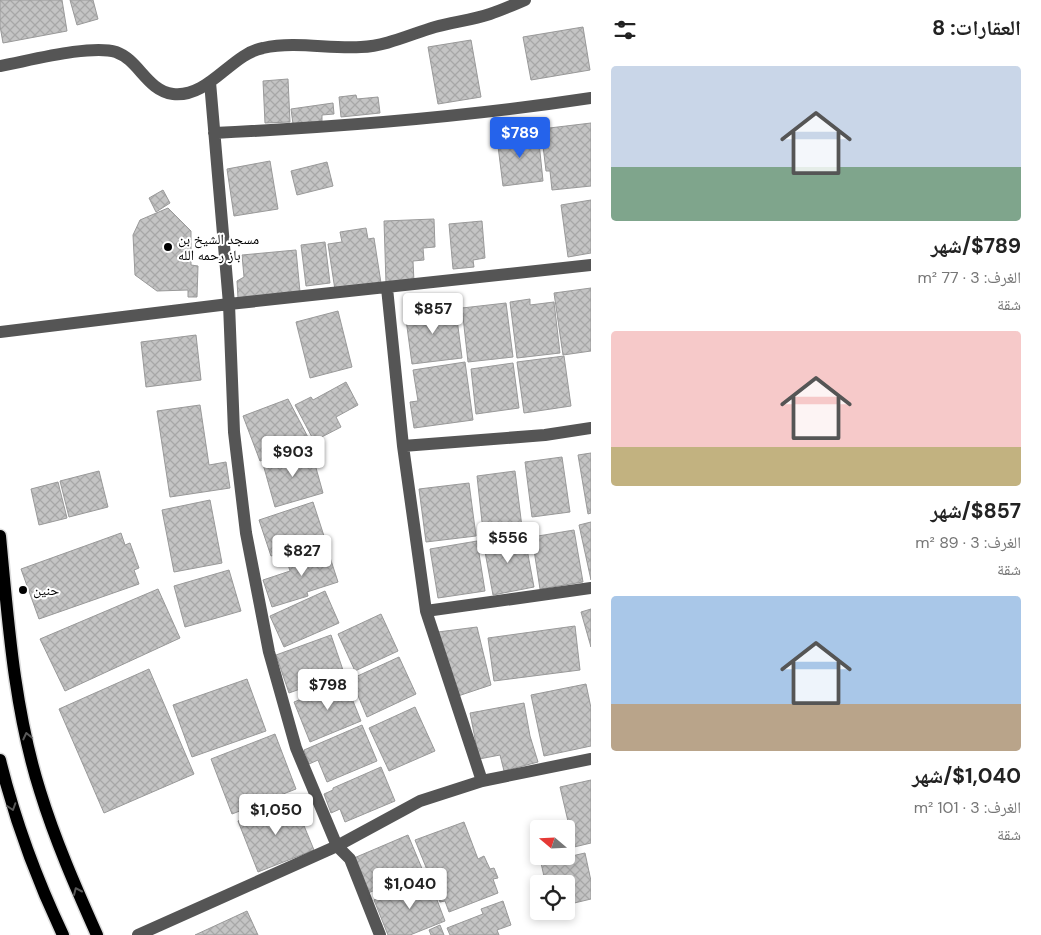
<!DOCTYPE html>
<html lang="ar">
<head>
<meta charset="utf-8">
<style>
  body { margin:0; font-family:"DM Sans","Noto Naskh Arabic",sans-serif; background:#f6f6f6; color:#222; direction:rtl; height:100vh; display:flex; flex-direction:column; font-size:19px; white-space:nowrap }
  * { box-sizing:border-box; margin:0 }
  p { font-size:16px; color:#767676 }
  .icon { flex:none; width:28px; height:28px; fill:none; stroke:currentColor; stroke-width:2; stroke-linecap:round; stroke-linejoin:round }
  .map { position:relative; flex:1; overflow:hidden; direction:ltr }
  .sheet { display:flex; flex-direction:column; background:#fff; width:450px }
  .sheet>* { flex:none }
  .needle { width:32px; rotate:289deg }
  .fabs { position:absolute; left:530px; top:820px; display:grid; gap:10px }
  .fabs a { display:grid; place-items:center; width:45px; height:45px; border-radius:5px; background:#fff; box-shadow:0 2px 8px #0003; font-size:25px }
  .price { position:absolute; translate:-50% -42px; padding:0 11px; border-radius:5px; background:#fff; color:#222; font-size:16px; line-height:32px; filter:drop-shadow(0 1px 2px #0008) }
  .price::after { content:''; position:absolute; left:50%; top:30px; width:15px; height:11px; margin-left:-8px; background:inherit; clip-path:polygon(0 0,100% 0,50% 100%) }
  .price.active { background:#2563eb; color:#fff }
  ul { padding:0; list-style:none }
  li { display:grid; align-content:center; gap:10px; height:265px; padding:0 20px }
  li span { display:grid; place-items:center; height:155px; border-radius:5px; color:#555 }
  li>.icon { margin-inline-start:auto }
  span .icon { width:90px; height:90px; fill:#fffc; stroke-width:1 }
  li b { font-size:21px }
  h2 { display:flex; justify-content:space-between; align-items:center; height:60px; padding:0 20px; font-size:21px }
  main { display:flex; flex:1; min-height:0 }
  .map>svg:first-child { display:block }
</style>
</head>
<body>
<main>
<section class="sheet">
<h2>العقارات: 8<svg class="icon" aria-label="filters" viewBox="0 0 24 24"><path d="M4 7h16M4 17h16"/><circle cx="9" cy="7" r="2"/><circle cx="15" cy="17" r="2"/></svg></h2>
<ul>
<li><span style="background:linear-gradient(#c9d6e8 65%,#7fa58c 0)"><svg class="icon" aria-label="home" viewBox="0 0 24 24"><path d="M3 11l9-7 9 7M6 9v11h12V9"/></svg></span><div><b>$789/شهر</b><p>الغرف: 3 · 77 m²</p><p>شقة</p></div></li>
<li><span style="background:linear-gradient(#f6c9c9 75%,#c2b280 0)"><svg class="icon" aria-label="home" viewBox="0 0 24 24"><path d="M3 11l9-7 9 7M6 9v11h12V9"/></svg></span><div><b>$857/شهر</b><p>الغرف: 3 · 89 m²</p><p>شقة</p></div></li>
<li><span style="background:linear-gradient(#a9c7e8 70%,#b9a48a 0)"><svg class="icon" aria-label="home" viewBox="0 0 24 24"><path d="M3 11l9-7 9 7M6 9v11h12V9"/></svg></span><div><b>$1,040/شهر</b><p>الغرف: 3 · 101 m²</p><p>شقة</p></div></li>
</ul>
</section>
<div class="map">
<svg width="591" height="935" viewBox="0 0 591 935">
  <defs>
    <pattern id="building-cross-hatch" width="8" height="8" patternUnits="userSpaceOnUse" patternTransform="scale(1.25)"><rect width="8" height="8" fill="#c4c4c4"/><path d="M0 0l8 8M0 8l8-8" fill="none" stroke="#a7a7a7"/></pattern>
  </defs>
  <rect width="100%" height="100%" fill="#fff"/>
  <path fill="url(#building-cross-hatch)" stroke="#999" d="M0,0h62l5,31 -64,12 -3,-17z
    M70,0h23l5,19 -21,6z
    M583,27l7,43 -59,10 -8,-43z
    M471,40l10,57 -43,7 -10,-57z
    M288,79l2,43 -25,1 -2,-42z
    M356,95l1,4 21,-2 2,16 -39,4 -2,-20z
    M333,103l1,11 -12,1v6l-29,3 -2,-15z
    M591,123v63l-39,4 -2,-19h-4l-5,-42z
    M538,133l5,48 -40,5 -6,-48z
    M270,161l8,48 -44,7 -7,-47z
    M327,162l6,24 -36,9 -6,-24z
    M163,190l7,13 -14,9 -7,-14z
    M591,200v53l-23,4 -7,-52z
    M168,208l23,23v34l7,1 -1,31h-9v-7l-31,1 -22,-16 -2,-40 7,-15z
    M434,219l1,28 -12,1 1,12 -11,1 1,21 -28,1 -2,-62z
    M482,221l3,37 -12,2 1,7 -21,2 -4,-45z
    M366,228l2,11 6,-1 7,45 -46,7 -7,-46 14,-2 -2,-10z
    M325,242l5,41 -24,3 -5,-41z
    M296,250l4,42 -62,6 -1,-17 7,-4 -2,-22z
    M591,288v63l-28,4 -9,-62z
    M530,299v6l24,-3 6,51 -43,5 -7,-56z
    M506,303l7,54 -45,5 -6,-54z
    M448,306l1,6 7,-1 6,47 -50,6 -7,-52z
    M338,311l14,56 -42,11 -14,-56z
    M196,335l5,45 -55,7 -5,-45z
    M564,356l7,50 -47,7 -7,-51z
    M465,362l8,58 -59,8 -4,-26 8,-1 -5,-31z
    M513,363l6,45 -43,6 -5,-45z
    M346,382l12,23 -22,12 5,10 -27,14 -19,-36 16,-8 2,3z
    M288,399l23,44 -51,18 -17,-45z
    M200,405l9,60 17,-3 4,26 -60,9 -13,-86z
    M311,450l12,43 -48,14 -12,-43z
    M591,453v60l-3,1 -10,-59z
    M562,457l8,55 -38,5 -7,-55z
    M99,471l9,36 -39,10 -9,-36z
    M515,471l7,56 -39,4 -6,-55z
    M58,482l9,36 -28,7 -8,-36z
    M469,483l7,53 -50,6 -7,-53z
    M210,500l12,63 -48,9 -12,-62z
    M313,502l12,37 -54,17 -12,-36z
    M591,522v58l-12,-55z
    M574,530l9,52 -43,7 -8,-52z
    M121,533l4,12 5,-2 9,25 -5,2 5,14 -100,35 -18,-50z
    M524,533l10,54 -41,8 -10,-54z
    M477,541l8,50 -47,7 -8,-49z
    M326,545l12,37 -31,10 1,4 -36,11 -9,-27 27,-9 -4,-13z
    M229,570l12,41 -56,16 -11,-41z
    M158,589l22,49 -115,53 -25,-52z
    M325,591l14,32 -55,24 -14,-31z
    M591,609v38l-10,-35z
    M381,614l17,37 -43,20 -17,-37z
    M575,626l5,44 -86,11 -6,-43z
    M477,627l14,58 -33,11 -20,-64z
    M331,635l13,38 -55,20 -13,-38z
    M399,657l17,37 -49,23 -16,-38z
    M149,669l45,105 -90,39 -45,-104z
    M247,679l19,52 -74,26 -19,-52z
    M345,681l16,40 -51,21 -16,-40z
    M586,684l5,24v38l-47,10 -13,-61z
    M524,703l6,33 8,26 -34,9 -4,-16 -21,4 -9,-46z
    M415,707l20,44 -46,20 -20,-43z
    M362,725l15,36 -50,21 -9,-22 -9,4 -5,-14z
    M275,734l21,55 -64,25 -21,-55z
    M381,767l14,34 -50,21 -5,-13 -9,4 -7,-19 9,-4v-2z
    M591,780v63l-17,4 -14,-60z
    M293,799l21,51 -56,22 -20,-51z
    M464,822l14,37 6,-3 6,13 4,-1 4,10 -5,1 5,14 -49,19 -4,-11 -5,1 -25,-62z
    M408,835l15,36 -55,22 -14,-35z
    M585,853l6,28v18l-25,6v-21h-27v3l-1,-4 7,-2 -4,-18z
    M429,879l16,42 -35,14h-22l-14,-35z
    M503,901l8,24 -14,5 2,5h-49l-3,-7 36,-14 -2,-5z
    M247,911l11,24h-63z
    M440,925l4,10h-13l-2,-5z"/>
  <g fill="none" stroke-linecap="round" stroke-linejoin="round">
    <defs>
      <path id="major" d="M0,536c8,84 14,173 40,255 15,49 36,97 57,144
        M0,760c15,61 36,118 63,175"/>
    </defs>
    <use href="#major" stroke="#dbdbdb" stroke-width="15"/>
    <path stroke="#555" stroke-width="12" d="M0,66c28,-5 91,-22 116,-14 23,8 31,39 57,42 36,4 58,-40 90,-46 33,-7 65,1 98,-1 26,-1 50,-13 74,-20 18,-5 37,-7 55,-13 12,-4 23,-9 35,-14
      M210,82l19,222 5,128 12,101 23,119 27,96 41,98 13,13 30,76
      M214,133c126,-6 252,-16 377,-35
      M387,288l16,158 23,165 56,170
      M0,332l229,-28 362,-39
      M403,446l142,-11 46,-7
      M426,611l165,-23
      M138,935l199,-89 83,-45 62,-20 109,-22"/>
    <use href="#major" stroke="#000" stroke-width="12"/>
  </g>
  <defs><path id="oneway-chevron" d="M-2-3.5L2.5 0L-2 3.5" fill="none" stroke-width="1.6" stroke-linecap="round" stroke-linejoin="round" transform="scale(1.25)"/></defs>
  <g stroke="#595959">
    <use href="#oneway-chevron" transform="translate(27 736) rotate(-103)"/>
    <use href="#oneway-chevron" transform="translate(12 807) rotate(72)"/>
    <use href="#oneway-chevron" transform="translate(77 891) rotate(-114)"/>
  </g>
  <g fill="#000" stroke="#fff" stroke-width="2">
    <circle cx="168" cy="247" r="5"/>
    <circle cx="23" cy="590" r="5"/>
  </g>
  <g text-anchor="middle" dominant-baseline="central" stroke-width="4" stroke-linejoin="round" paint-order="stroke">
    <g font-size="14" fill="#000" stroke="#fff" text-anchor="start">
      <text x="178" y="239">مسجد الشيخ بن<tspan x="178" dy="16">باز رحمه الله</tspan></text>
      <text x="33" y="590">حنين</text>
    </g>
  </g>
</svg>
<div class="fabs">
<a><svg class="needle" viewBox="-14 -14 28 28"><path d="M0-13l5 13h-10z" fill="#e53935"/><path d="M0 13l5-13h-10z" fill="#767676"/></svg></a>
<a><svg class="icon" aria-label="locate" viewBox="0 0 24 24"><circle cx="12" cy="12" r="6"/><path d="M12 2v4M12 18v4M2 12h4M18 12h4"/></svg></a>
</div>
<b class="price active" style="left:520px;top:159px">$789</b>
<b class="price" style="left:433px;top:335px">$857</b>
<b class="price" style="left:293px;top:478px">$903</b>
<b class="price" style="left:508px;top:564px">$556</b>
<b class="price" style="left:302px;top:577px">$827</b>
<b class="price" style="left:328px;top:711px">$798</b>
<b class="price" style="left:276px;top:836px">$1,050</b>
<b class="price" style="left:410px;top:910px">$1,040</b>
</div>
</main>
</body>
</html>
